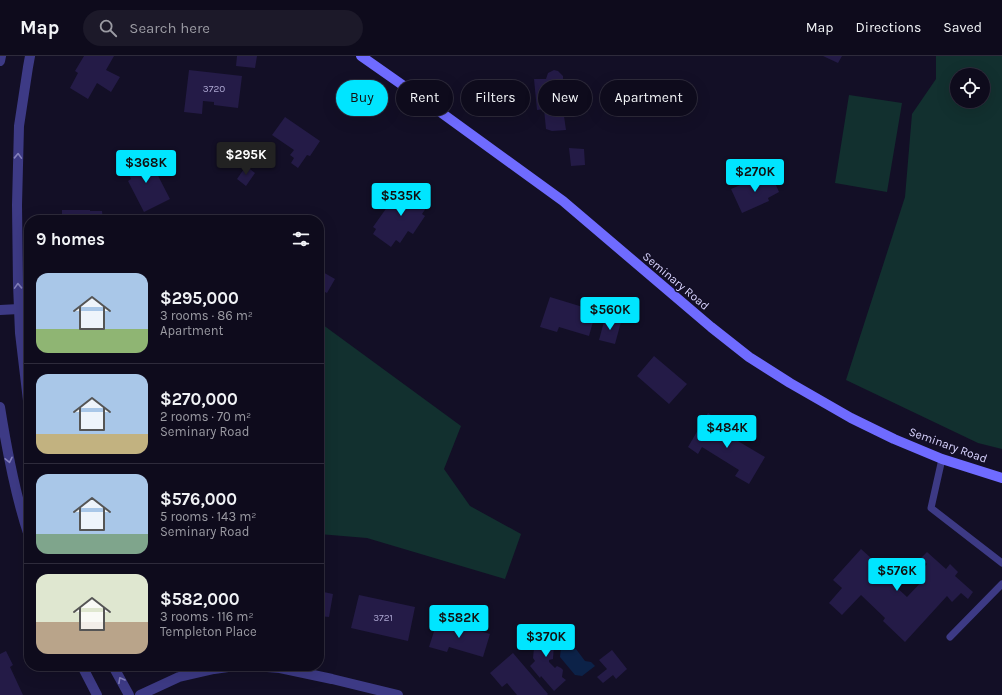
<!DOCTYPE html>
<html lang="en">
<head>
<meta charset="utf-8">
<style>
  body { margin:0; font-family:Karla,sans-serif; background:#1c1929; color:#f1f3f6; height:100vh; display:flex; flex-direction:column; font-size:15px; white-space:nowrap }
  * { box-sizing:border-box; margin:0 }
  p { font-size:13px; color:#9b9ba3 }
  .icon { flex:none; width:22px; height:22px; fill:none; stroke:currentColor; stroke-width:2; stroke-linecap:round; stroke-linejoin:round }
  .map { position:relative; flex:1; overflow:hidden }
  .sheet { position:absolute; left:24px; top:159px; width:300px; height:456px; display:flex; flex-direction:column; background:#0e0b1c; border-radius:16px; box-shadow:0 4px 16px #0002,0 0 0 1px #2e2b3b }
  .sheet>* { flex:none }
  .hud { position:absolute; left:336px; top:24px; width:380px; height:36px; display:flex; gap:8px }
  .fabs { position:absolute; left:950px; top:12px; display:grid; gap:8px }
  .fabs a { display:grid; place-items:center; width:40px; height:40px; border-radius:50%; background:#0e0b1c; box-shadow:0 4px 16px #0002,0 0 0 1px #2e2b3b; font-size:20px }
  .price { position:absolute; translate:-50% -34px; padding:0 9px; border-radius:4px; background:#00e5ff; color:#111; font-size:13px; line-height:26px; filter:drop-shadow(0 1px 2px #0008) }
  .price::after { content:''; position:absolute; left:50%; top:24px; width:12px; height:9px; margin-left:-6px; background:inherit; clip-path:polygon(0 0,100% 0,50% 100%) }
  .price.active { background:#222; color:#fff }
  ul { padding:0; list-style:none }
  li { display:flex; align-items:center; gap:12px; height:100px; padding:0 12px }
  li+li { border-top:1px solid #2e2b3b }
  li span { display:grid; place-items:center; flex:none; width:112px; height:80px; border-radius:12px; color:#555 }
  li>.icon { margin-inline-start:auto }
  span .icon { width:48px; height:48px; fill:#fffc; stroke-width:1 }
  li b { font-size:17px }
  h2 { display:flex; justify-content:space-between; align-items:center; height:48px; padding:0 12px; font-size:17px }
  .tag { padding:0 14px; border-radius:18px; background:#0e0b1c; box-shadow:0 4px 16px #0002,0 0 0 1px #2e2b3b; font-size:14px; line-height:36px }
  .tag.active { background:#00e5ff; color:#111 }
  header { display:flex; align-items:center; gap:24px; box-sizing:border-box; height:56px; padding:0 20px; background:#0e0b1c; border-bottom:1px solid #2e2b3b }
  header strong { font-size:19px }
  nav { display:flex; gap:22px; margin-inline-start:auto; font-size:14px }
  .search { width:280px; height:36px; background:#1c1929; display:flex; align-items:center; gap:10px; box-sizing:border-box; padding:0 14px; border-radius:22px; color:#9b9ba3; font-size:15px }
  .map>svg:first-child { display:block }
</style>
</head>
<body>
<header>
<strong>Map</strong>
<div class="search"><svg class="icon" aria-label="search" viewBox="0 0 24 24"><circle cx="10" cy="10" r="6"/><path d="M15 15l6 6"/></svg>Search here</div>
<nav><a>Map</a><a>Directions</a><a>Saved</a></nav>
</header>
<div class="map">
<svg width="1002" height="639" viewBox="0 0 1002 639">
  <rect width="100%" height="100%" fill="#130f26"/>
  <path fill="#12302f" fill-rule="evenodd" d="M936,0h66v393l-24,-6 -132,-63 59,-183 7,-83 24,-35zM957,19h26v26h-26z
    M849,39l53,8 -15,89 -52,-9z
    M319,266l142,104 -17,43 26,37 51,28 -16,45 -138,-41 -48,-4z"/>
  <path fill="#0c2248" d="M561,592l15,1 9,12 6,1 4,4 -13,10 -7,-1 -15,-18z"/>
  <path fill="#241b47" d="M84,0h30l-8,14 14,7 -9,15 -14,-9 -9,16 -18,-11 8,-15 -3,-2z
    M237,0h20l-2,12 -19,-2z
    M823,0h19l-4,7z
    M189,14l53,6 -4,32 -24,-3v-3l-11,-1 -1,13 -18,-2z
    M554,14l4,1 5,5v4l21,4v17h-8v7l-13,1 3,21 -14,1 -6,-2 -2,-20 -7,1 -3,-31h12l2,-6z
    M285,61l35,24 -10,15 -3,-1 -9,13 -7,-5 3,-5 -4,-3 4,-5 -22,-15z
    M569,92l15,1 1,16 -14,1z
    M142,98l7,13 4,-1 17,33 -26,13 -16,-31 3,-2 -7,-15z
    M246,110l9,7 -9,13 -9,-7z
    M772,120l7,16 -11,6 1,3 -27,12 -11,-24 28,-12 1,4z
    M413,132l8,7v5l7,5 -6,9 3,2 -12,18 -5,-3 -8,12 -4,-3 -5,7 -18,-13 3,-5 -3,-2 22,-31 5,2 6,-9z
    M62,154h28v1h12l1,9h-41z
    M321,215l14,8 -8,14 -8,-4v-15z
    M550,241l46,14 -7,25 -30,-9 -2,5 -17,-5z
    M605,262l16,4 -6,22 -16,-4z
    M654,300l33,28 -18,20 -32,-28z
    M708,357l12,8 -4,7 49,29 -16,27 -14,-8 4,-6 -37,-23 -4,7 -10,-7z
    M861,493l20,18 -3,3 29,27 18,-19 -6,-5 8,-9 -6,-6 6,-6 19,17 4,-5 8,8 -3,4 18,16 -5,7 -7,-6 -9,9 -5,-6 -42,46 -22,-21 2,-3 -24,-23 -19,20 -13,-12 13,-15 -9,-8z
    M319,535l14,3 -4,23 -10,-1z
    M359,539l56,12 -7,34 -57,-13z
    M438,563l52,15 -7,23 -34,-10 -2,5 -18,-5z
    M536,572l19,1 -2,30 -4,1v2l6,6 2,-2 4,2 2,2 -1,7 4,3 -12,11 -13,-15 -1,2 -10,-12 5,-5 -2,-3z
    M612,594l15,19 -11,10 -3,-4 -10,8 -6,-6 10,-8 -8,-9z
    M6,595l7,14 -3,2 13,28h-23v-41z
    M513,597l35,41 -1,1h-30l-10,-12 -5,4 -12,-14z"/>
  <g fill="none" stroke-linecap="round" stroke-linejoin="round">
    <path stroke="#3d3a85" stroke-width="7" d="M942,403l-11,49 71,55
      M950,581l52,-53"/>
    <path stroke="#3d3a85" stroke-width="10" d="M0,254l19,-1
      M253,610l27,2 52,11 66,16
      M140,639l39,-18 35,-8 21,-3"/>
    <path stroke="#3d3a85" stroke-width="10" d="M0,5l1,-5
      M0,351c7,44 15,88 29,129
      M29,353l-9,-76 -2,-49 -1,-79 2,-79 9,-59 2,-11
      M82,610l15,29
      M113,610l16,29"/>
    <path stroke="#6f6bff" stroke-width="10" d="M361,0l60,42 142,103 148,126 38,30 41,26 61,35 43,21 48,20 60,19"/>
  </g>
  <defs><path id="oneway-chevron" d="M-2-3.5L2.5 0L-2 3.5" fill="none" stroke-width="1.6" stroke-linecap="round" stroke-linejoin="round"/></defs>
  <g stroke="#837fbc">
    <use href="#oneway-chevron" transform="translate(18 100) rotate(-88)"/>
    <use href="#oneway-chevron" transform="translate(18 230) rotate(-92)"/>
    <use href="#oneway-chevron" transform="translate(9 404) rotate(78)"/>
    <use href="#oneway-chevron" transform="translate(121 624) rotate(-119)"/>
  </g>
  <g text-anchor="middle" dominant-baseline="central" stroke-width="3" stroke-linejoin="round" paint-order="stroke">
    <g font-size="10" fill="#aca6d1">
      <text x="214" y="33">3720</text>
      <text x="383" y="562">3721</text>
    </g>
    <g font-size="12" fill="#d9d4ff" stroke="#130f26">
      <text transform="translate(676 225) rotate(40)">Seminary Road</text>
      <text transform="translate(948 389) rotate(20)">Seminary Road</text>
    </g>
  </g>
</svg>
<div class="fabs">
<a><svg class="icon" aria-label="locate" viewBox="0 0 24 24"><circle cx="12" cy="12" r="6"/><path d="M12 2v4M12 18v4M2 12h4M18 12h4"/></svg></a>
</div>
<b class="price active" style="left:246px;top:120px">$295K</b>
<b class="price" style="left:146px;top:128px">$368K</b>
<b class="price" style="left:755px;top:137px">$270K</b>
<b class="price" style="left:401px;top:161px">$535K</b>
<b class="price" style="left:610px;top:275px">$560K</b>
<b class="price" style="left:727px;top:393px">$484K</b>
<b class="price" style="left:897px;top:536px">$576K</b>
<b class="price" style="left:459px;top:583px">$582K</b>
<b class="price" style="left:546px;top:602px">$370K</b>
<div class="hud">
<a class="tag active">Buy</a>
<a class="tag">Rent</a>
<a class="tag">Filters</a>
<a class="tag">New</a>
<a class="tag">Apartment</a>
</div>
<section class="sheet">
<h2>9 homes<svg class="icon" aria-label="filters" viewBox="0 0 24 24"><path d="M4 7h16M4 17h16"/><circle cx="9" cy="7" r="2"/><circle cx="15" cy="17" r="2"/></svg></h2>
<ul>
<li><span style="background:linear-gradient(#a9c7e8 70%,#8fb573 0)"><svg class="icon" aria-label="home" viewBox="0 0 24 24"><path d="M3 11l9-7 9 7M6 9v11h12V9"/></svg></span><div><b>$295,000</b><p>3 rooms · 86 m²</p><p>Apartment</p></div></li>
<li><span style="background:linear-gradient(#a9c7e8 75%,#c2b280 0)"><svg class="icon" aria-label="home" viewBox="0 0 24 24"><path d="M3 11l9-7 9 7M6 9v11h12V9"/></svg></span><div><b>$270,000</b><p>2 rooms · 70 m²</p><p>Seminary Road</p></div></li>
<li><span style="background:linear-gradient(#a9c7e8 75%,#7fa58c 0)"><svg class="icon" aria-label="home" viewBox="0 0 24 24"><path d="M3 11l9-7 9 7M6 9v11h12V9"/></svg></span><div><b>$576,000</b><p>5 rooms · 143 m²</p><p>Seminary Road</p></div></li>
<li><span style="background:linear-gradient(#dfe7d0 60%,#b9a48a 0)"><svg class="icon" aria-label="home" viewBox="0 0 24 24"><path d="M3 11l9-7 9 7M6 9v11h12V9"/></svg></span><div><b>$582,000</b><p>3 rooms · 116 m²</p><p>Templeton Place</p></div></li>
</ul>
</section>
</div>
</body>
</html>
